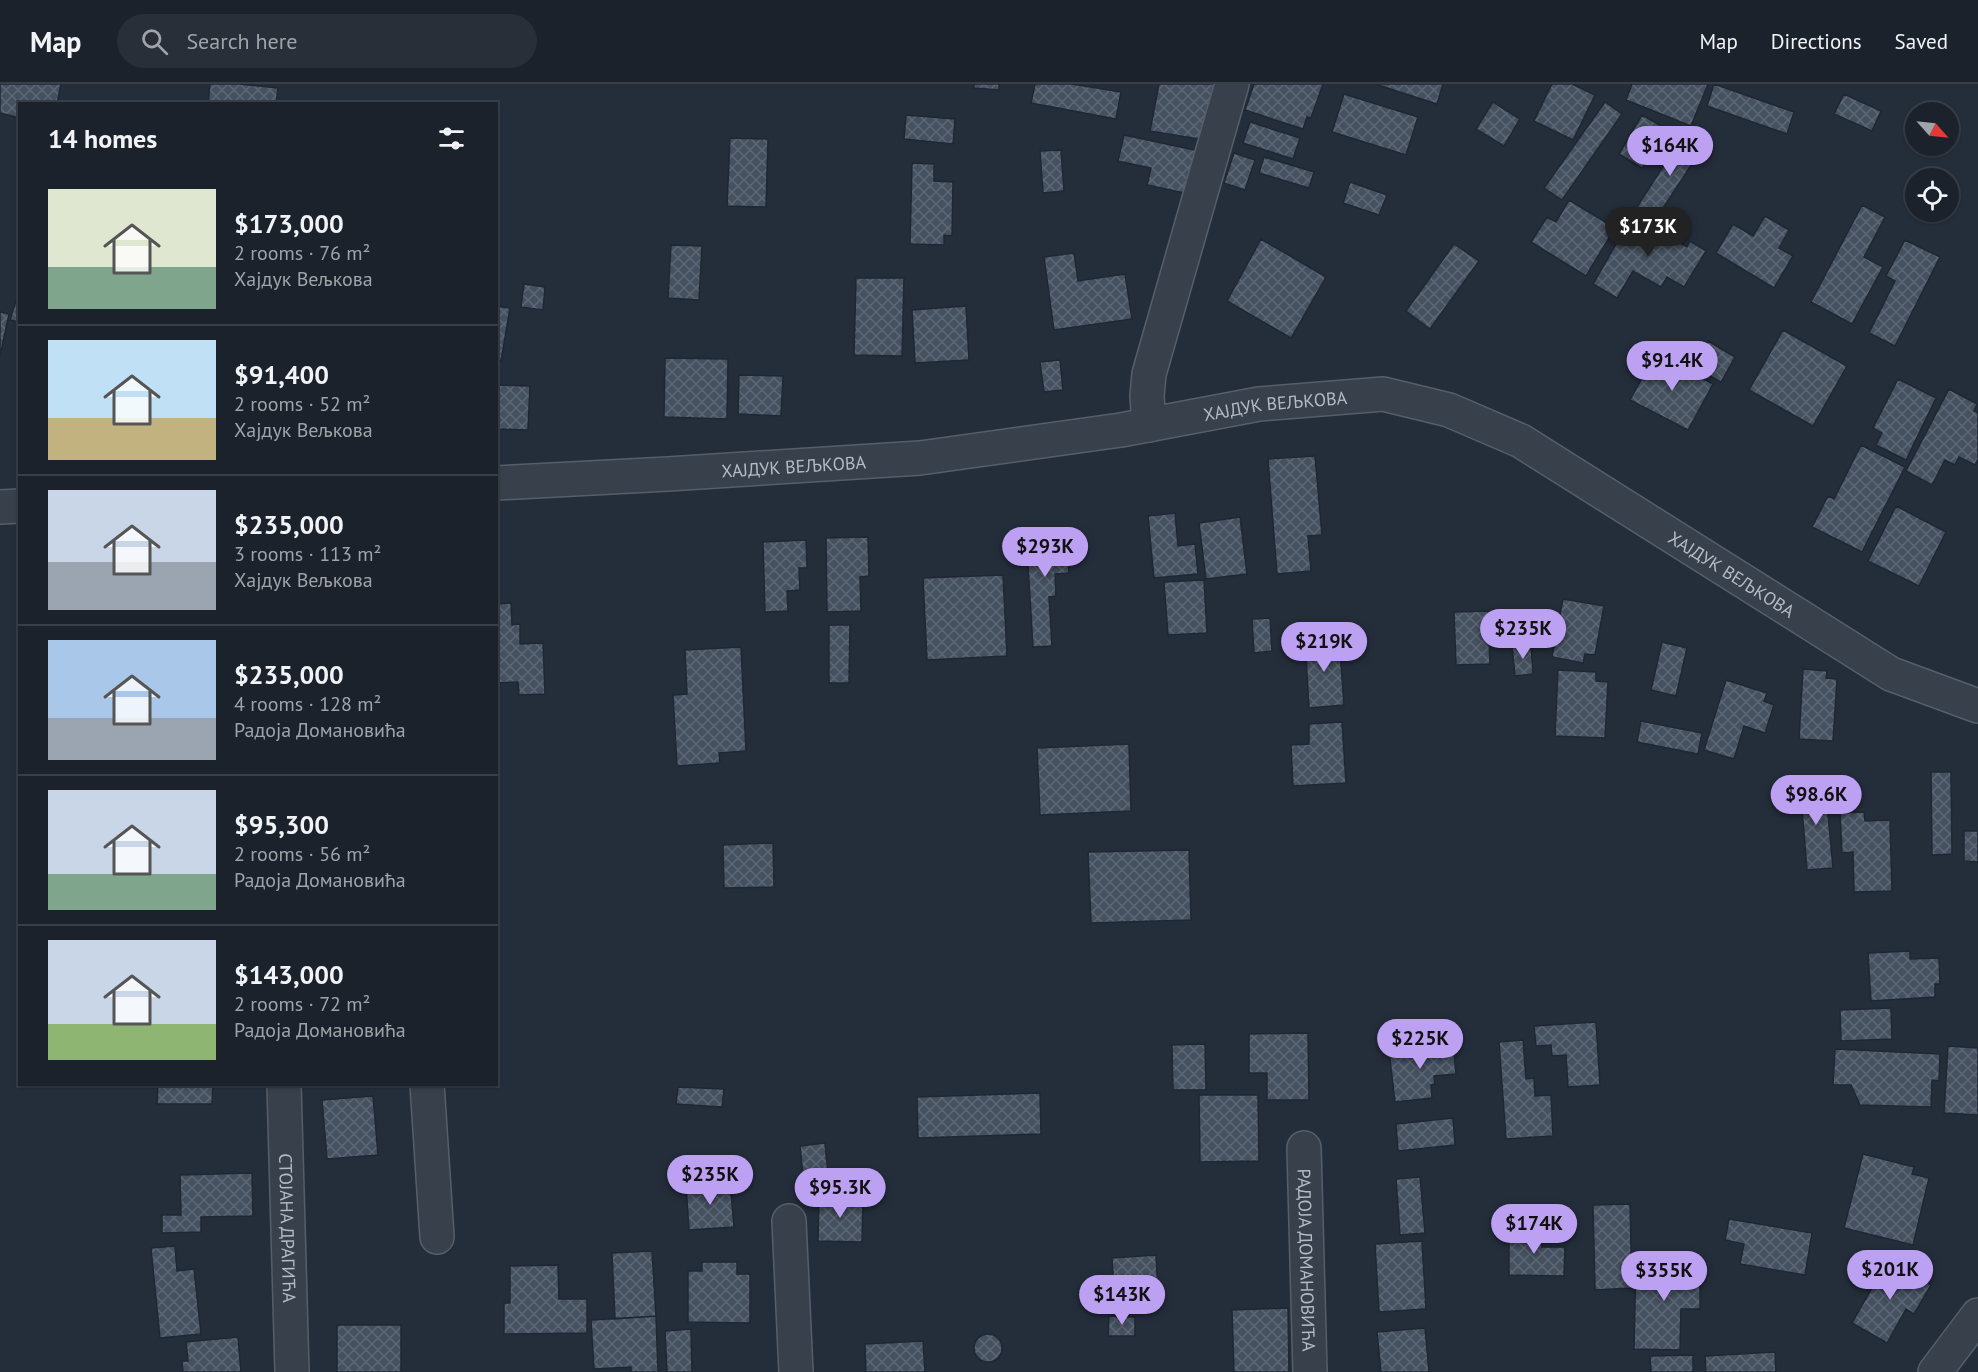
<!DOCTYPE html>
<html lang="en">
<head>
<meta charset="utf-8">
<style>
  body { margin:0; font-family:"PT Sans",sans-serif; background:#282f38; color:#f1f3f6; height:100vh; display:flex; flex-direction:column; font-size:22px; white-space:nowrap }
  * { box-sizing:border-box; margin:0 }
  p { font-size:20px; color:#a0a4a9 }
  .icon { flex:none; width:33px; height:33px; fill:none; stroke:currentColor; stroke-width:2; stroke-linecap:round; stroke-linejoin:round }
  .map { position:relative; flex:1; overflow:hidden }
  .side { position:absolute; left:18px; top:18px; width:480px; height:984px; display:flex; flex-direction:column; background:#1b222c; border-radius:0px; box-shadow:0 2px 4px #0004,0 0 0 2px #393f48 }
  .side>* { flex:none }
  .needle { width:39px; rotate:117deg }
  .controls { position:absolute; left:1905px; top:18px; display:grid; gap:12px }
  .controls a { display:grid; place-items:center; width:54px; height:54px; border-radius:50%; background:#1b222c; box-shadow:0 2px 4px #0004,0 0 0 2px #393f48; font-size:30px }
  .price { position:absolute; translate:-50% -51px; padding:0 14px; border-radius:21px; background:#bca0f2; color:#111; font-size:20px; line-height:39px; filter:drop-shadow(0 2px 3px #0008) }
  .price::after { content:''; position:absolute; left:50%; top:36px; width:18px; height:14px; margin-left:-9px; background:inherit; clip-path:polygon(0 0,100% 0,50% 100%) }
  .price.on { background:#222; color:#fff }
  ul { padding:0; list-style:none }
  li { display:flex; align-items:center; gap:18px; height:150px; padding:0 30px }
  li+li { border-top:2px solid #393f48 }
  li span { display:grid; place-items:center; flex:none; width:168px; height:120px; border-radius:0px; color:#555 }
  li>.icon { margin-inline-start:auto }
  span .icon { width:72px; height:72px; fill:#fffc; stroke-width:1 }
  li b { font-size:26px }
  h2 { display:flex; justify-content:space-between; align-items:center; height:72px; padding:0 30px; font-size:26px }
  header { display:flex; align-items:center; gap:36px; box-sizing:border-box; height:84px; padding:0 30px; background:#1b222c; border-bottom:2px solid #393f48 }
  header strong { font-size:28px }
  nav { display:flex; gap:33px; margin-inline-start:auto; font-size:21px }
  .search { width:420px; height:54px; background:#282f38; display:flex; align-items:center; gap:15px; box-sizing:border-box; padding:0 21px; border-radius:33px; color:#a0a4a9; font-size:22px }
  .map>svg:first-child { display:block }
</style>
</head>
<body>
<header>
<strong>Map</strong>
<div class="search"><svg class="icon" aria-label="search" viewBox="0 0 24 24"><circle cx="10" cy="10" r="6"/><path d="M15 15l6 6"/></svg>Search here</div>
<nav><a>Map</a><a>Directions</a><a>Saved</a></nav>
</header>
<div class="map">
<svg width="1978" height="1288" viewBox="0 0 1978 1288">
  <defs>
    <pattern id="building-cross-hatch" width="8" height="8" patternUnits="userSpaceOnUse" patternTransform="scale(1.5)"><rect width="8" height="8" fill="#455160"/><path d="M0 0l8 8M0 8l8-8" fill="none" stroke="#5d6875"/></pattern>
  </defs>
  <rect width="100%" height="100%" fill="#242e3b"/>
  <path fill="url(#building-cross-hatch)" stroke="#1f2732" stroke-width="1.5" d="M0,0h61l-4,20h-37v14l-20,-5z
    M210,0h30l38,4 -2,16h-68z
    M974,0h25v6l-25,-2z
    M1035,0h37l49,8 -5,27 -85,-16z
    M1159,0h62l-10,57 -61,-10z
    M1254,0h69l-12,34 -4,-1 -4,12 -58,-19z
    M1375,0h68l-6,20z
    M1552,0h20l23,11 -22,45 -39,-19z
    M1632,0h76l-17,42 -65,-26z
    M1714,0l80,28 -7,22 -80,-28z
    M1344,10l74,23 -12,38 -74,-23z
    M1844,10l37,17 -9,20 -38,-17z
    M1493,18l27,17 -16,27 -28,-17z
    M1605,18l17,12 -60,86 -18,-12z
    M906,31l49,4 -2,25 -49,-5z
    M1642,31l23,13 -23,40 -23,-14z
    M1250,38l50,16 -7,21 -50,-16z
    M1686,47l19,13 -51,78 -19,-12z
    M1124,51l75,16 -10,43 -42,-9 4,-17 -33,-7z
    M730,54l38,1 -2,68 -39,-1z
    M1061,66l3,41 -21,2 -3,-42z
    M1234,69l21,7 -10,30 -21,-7z
    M1264,73l50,15 -5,16 -50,-15z
    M912,79l22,1v17l19,1 -1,54 -8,-1v10l-34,-1z
    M1350,98l37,13 -8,20 -36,-12z
    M1569,116l46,28 -29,48 -55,-34 16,-25 9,5z
    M1862,121l23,12 -21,40 19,10 -31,57 -41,-22z
    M1633,131l54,32 3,-6 16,10 -22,36 -17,-10 -6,10 -28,-16 -16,27 -24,-14z
    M1765,132l24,14 -10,18 14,8 -19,32 -58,-35 17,-29 20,12z
    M1261,155l65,38 -35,61 -64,-37z
    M1905,156l35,17 -45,89 -26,-13 26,-52 -9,-5z
    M1454,160l25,17 -49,68 -24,-18z
    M671,161l31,1 -3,54 -31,-2z
    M1074,169l4,28 47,-7 7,45 -78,11 -10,-73z
    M856,194h48l-2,78 -48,-1z
    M524,200l21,3 -2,23 -22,-3z
    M20,204v34l-10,-2z
    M496,222l14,2 -9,53 -5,-1z
    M966,222l3,54 -54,3 -3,-53z
    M0,228l9,2 -9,42z
    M1783,246l64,36 -34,60 -64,-36z
    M1708,257l27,16 -14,25 -28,-15z
    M1656,269l57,31 -25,46 -58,-30z
    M665,274l63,1 -1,60 -63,-2z
    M1060,276l3,30 -19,2 -4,-30z
    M739,291l44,1 -2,40 -43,-2z
    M1898,295l38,19 -30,62 -30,-15 6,-12 -9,-5z
    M496,301l34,1 -2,44 -32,-1z
    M1949,305l28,15 -3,7 4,2v46l-3,6 -16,-8 -4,8 -10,-5 -13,25 -26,-14z
    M1861,361l44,22 -43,85 -50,-25 16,-31 6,3z
    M1315,372l7,79 -14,1 3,35 -34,3 -9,-115z
    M1896,422l50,26 -27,54 -51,-25z
    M1175,429l3,33 17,-2 3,30 -44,4 -6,-62z
    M1240,433l7,57 -41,5 -7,-56z
    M1066,445l3,44 -14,1 1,22 -7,1 3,49 -19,1 -7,-115z
    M868,453l1,39 -9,1 1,34 -34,1 -1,-74z
    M806,456l1,28h-8l1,22 -13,1 1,20 -23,1 -2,-70z
    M1003,491l4,81 -80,4 -4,-82z
    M1204,496l3,53 -39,2 -4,-53z
    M496,506l1,14 14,-1 1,22 8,-1v20l23,-1 2,51 -26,1 -1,-13 -22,1z
    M1563,515l41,7 -9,49 -10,-1 -2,9 -31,-6z
    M1488,527l2,53 -34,1 -2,-53z
    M1270,534l2,33 -18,2 -2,-34z
    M829,541h21l-1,58h-20z
    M1339,553l5,68 -35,3 -4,-68z
    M1662,558l25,6 -11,48 -25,-6z
    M1531,560l2,30 -18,2 -3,-30z
    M741,563l5,104 -27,2 1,10 -43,3 -4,-71 14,-1 -2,-44z
    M1803,585l24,2 -1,7 11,1 -4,62 -34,-2z
    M1558,586l38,2v9l12,1 -3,56 -50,-2z
    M1726,596l41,13 -3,8 10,4 -9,28 -21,-7 -10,33 -30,-9z
    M1641,637l61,12 -4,21 -61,-12z
    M1342,638l4,61 -53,3 -2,-41 18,-1v-20z
    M1129,660l2,67 -91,4 -3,-67z
    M1931,688h20l1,82 -20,1z
    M1825,698l8,86 -26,2 -7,-86z
    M1864,728l1,9 25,-1 2,71 -38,1 -1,-40 -11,1 -2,-40z
    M1964,747h14v31l-14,-1z
    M773,759l1,44 -50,1 -1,-43z
    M1189,766l2,70 -100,3 -3,-71z
    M1910,867v8l29,-1 1,26h-5v13l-64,4 -3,-48z
    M1891,924l1,31 -51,2 -1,-31z
    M1596,938l4,63 -32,2 -2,-32 -14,1 -1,-11 -15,1 -2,-20z
    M1308,949l1,67h-42v-27h-18v-39z
    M1523,956l3,39 8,-1 1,18 16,-1 2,41 -47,3 -7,-97z
    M1205,960l1,46h-33l-1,-45z
    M1453,960l3,30 -22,2 1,8 -4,1 1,13 -37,4 -6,-51z
    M1948,962l30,2v67l-34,-2z
    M1835,965l105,5 -1,27 -7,-1 -1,27 -71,-2 -9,-20h-18z
    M158,1000h55l-1,20h-55z
    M678,1003l46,2 -2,18 -46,-3z
    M1040,1009l1,41 -123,4 -1,-41z
    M1199,1011h59l1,66 -59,1z
    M373,1012l5,59 -51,4 -5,-59z
    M1453,1034l2,27 -57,6 -2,-27z
    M825,1059l3,31 -25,2 -3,-30z
    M1863,1070l51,13 -2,7 17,4 -16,67 -69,-17z
    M252,1089l1,43 -52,1v15l-39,1v-18h19l-1,-40z
    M1420,1093l5,56 -25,2 -4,-56z
    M730,1097l4,46 -45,3 -3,-45z
    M819,1112l44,1 -1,45 -44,-1z
    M1630,1120l2,84 -37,2 -2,-85z
    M1729,1135l83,14 -7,42 -65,-11 4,-20 -19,-4z
    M1509,1145h33v18h23l-1,29 -55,-1z
    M1422,1157l4,68 -47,3 -4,-68z
    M175,1162l2,25 17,-2 7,65 -41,4 -9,-90z
    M652,1167l4,65 -41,3 -3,-66z
    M1156,1171l3,53 -25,1 -1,-21 -19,1 -2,-31z
    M1888,1176l43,25 -17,29 -8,-5 -19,34 -35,-20z
    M702,1178h35v12h13v49l-62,-1v-51h14z
    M1636,1178l64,1v46h-19l-1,41 -46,-1z
    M558,1181l1,34h28v34l-83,1v-31h6v-37z
    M1288,1224l1,64h-55l-2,-62z
    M656,1232l2,56h-27v-5l-37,2 -3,-49z
    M1109,1232l26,1v19h-27z
    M337,1241h64v47h-64z
    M1425,1244l4,44h-48l-4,-40z
    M691,1245l1,43h-25l-2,-41z
    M974 1264a14 14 0 1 1 28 0a14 14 0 1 1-28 0Z
    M238,1253l3,35h-58l-1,-11h6l-2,-19z
    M923,1257l2,31h-59l-1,-28z
    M1775,1268l1,20h-70l-1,-16z
    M1693,1271v17h-42l-1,-16z"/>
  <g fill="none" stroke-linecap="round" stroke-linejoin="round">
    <defs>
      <g id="street">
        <path d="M1149,341l-2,-29 2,-22 83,-290"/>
        <path id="s1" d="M496,399l172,-9 252,-16 201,-28 138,-26 124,-10 66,16 72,31 370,233 87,32"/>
        <path d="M0,423l20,-1"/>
        <path id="s2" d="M284,1000l8,288"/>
        <path d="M427,1000l10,153"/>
        <path id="s3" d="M1304,1064l6,224"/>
        <path d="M789,1137l7,151"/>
        <path d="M1935,1288l43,-57"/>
      </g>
    </defs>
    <use href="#street" stroke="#565e69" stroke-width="36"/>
    <use href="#street" stroke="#38404b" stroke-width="33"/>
  </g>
  <g text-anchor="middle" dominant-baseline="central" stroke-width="4.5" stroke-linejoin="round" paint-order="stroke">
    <g font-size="18" fill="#b3bbc7" stroke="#1d2530">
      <text stroke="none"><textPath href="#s1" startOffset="784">ХАЈДУК ВЕЉКОВА</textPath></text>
      <text stroke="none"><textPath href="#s1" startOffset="298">ХАЈДУК ВЕЉКОВА</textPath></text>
      <text stroke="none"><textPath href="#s1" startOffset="1288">ХАЈДУК ВЕЉКОВА</textPath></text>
      <text stroke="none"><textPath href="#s2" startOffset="144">СТОЈАНА ДРАГИЋА</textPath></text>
      <text stroke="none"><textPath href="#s3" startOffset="112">РАДОЈА ДОМАНОВИЋА</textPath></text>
    </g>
  </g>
</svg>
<div class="controls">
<a><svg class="needle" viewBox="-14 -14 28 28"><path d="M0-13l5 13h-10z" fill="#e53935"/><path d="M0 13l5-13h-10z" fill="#a0a4a9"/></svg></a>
<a><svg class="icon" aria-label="locate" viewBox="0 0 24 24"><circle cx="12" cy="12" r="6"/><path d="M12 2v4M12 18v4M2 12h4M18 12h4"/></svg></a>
</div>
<b class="price" style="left:1670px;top:93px">$164K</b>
<b class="price on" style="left:1648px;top:174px">$173K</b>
<b class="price" style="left:1672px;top:308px">$91.4K</b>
<b class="price" style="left:1045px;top:494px">$293K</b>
<b class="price" style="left:1523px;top:576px">$235K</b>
<b class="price" style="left:1324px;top:589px">$219K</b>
<b class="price" style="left:1816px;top:742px">$98.6K</b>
<b class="price" style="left:1420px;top:986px">$225K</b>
<b class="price" style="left:710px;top:1122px">$235K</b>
<b class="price" style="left:840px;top:1135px">$95.3K</b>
<b class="price" style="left:1534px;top:1171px">$174K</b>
<b class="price" style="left:1890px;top:1217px">$201K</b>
<b class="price" style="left:1664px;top:1218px">$355K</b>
<b class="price" style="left:1122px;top:1242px">$143K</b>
<section class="side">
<h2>14 homes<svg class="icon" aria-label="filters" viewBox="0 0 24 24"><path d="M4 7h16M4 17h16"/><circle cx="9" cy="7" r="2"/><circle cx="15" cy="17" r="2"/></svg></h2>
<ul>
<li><span style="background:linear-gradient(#dfe7d0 65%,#7fa58c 0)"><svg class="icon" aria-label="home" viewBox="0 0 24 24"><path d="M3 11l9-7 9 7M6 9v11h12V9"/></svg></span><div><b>$173,000</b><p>2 rooms · 76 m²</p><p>Хајдук Вељкова</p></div></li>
<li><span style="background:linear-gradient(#bfe0f5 65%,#c2b280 0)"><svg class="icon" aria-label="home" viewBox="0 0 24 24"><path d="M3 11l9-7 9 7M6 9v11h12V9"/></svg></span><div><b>$91,400</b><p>2 rooms · 52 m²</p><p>Хајдук Вељкова</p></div></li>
<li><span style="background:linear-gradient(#c9d6e8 60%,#9aa5b1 0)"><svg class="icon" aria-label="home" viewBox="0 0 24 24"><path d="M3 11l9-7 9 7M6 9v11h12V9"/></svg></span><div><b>$235,000</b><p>3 rooms · 113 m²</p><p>Хајдук Вељкова</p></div></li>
<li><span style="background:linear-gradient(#a9c7e8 65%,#9aa5b1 0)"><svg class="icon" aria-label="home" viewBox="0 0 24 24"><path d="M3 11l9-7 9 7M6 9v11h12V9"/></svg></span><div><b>$235,000</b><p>4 rooms · 128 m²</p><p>Радоја Домановића</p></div></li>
<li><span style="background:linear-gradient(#c9d6e8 70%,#7fa58c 0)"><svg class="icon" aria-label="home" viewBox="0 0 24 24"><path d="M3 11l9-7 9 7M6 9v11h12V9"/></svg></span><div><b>$95,300</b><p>2 rooms · 56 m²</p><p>Радоја Домановића</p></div></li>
<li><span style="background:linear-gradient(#c9d6e8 70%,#8fb573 0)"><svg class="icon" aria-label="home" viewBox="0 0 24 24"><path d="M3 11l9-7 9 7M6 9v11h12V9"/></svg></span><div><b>$143,000</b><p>2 rooms · 72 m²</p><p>Радоја Домановића</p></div></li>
</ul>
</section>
</div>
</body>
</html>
